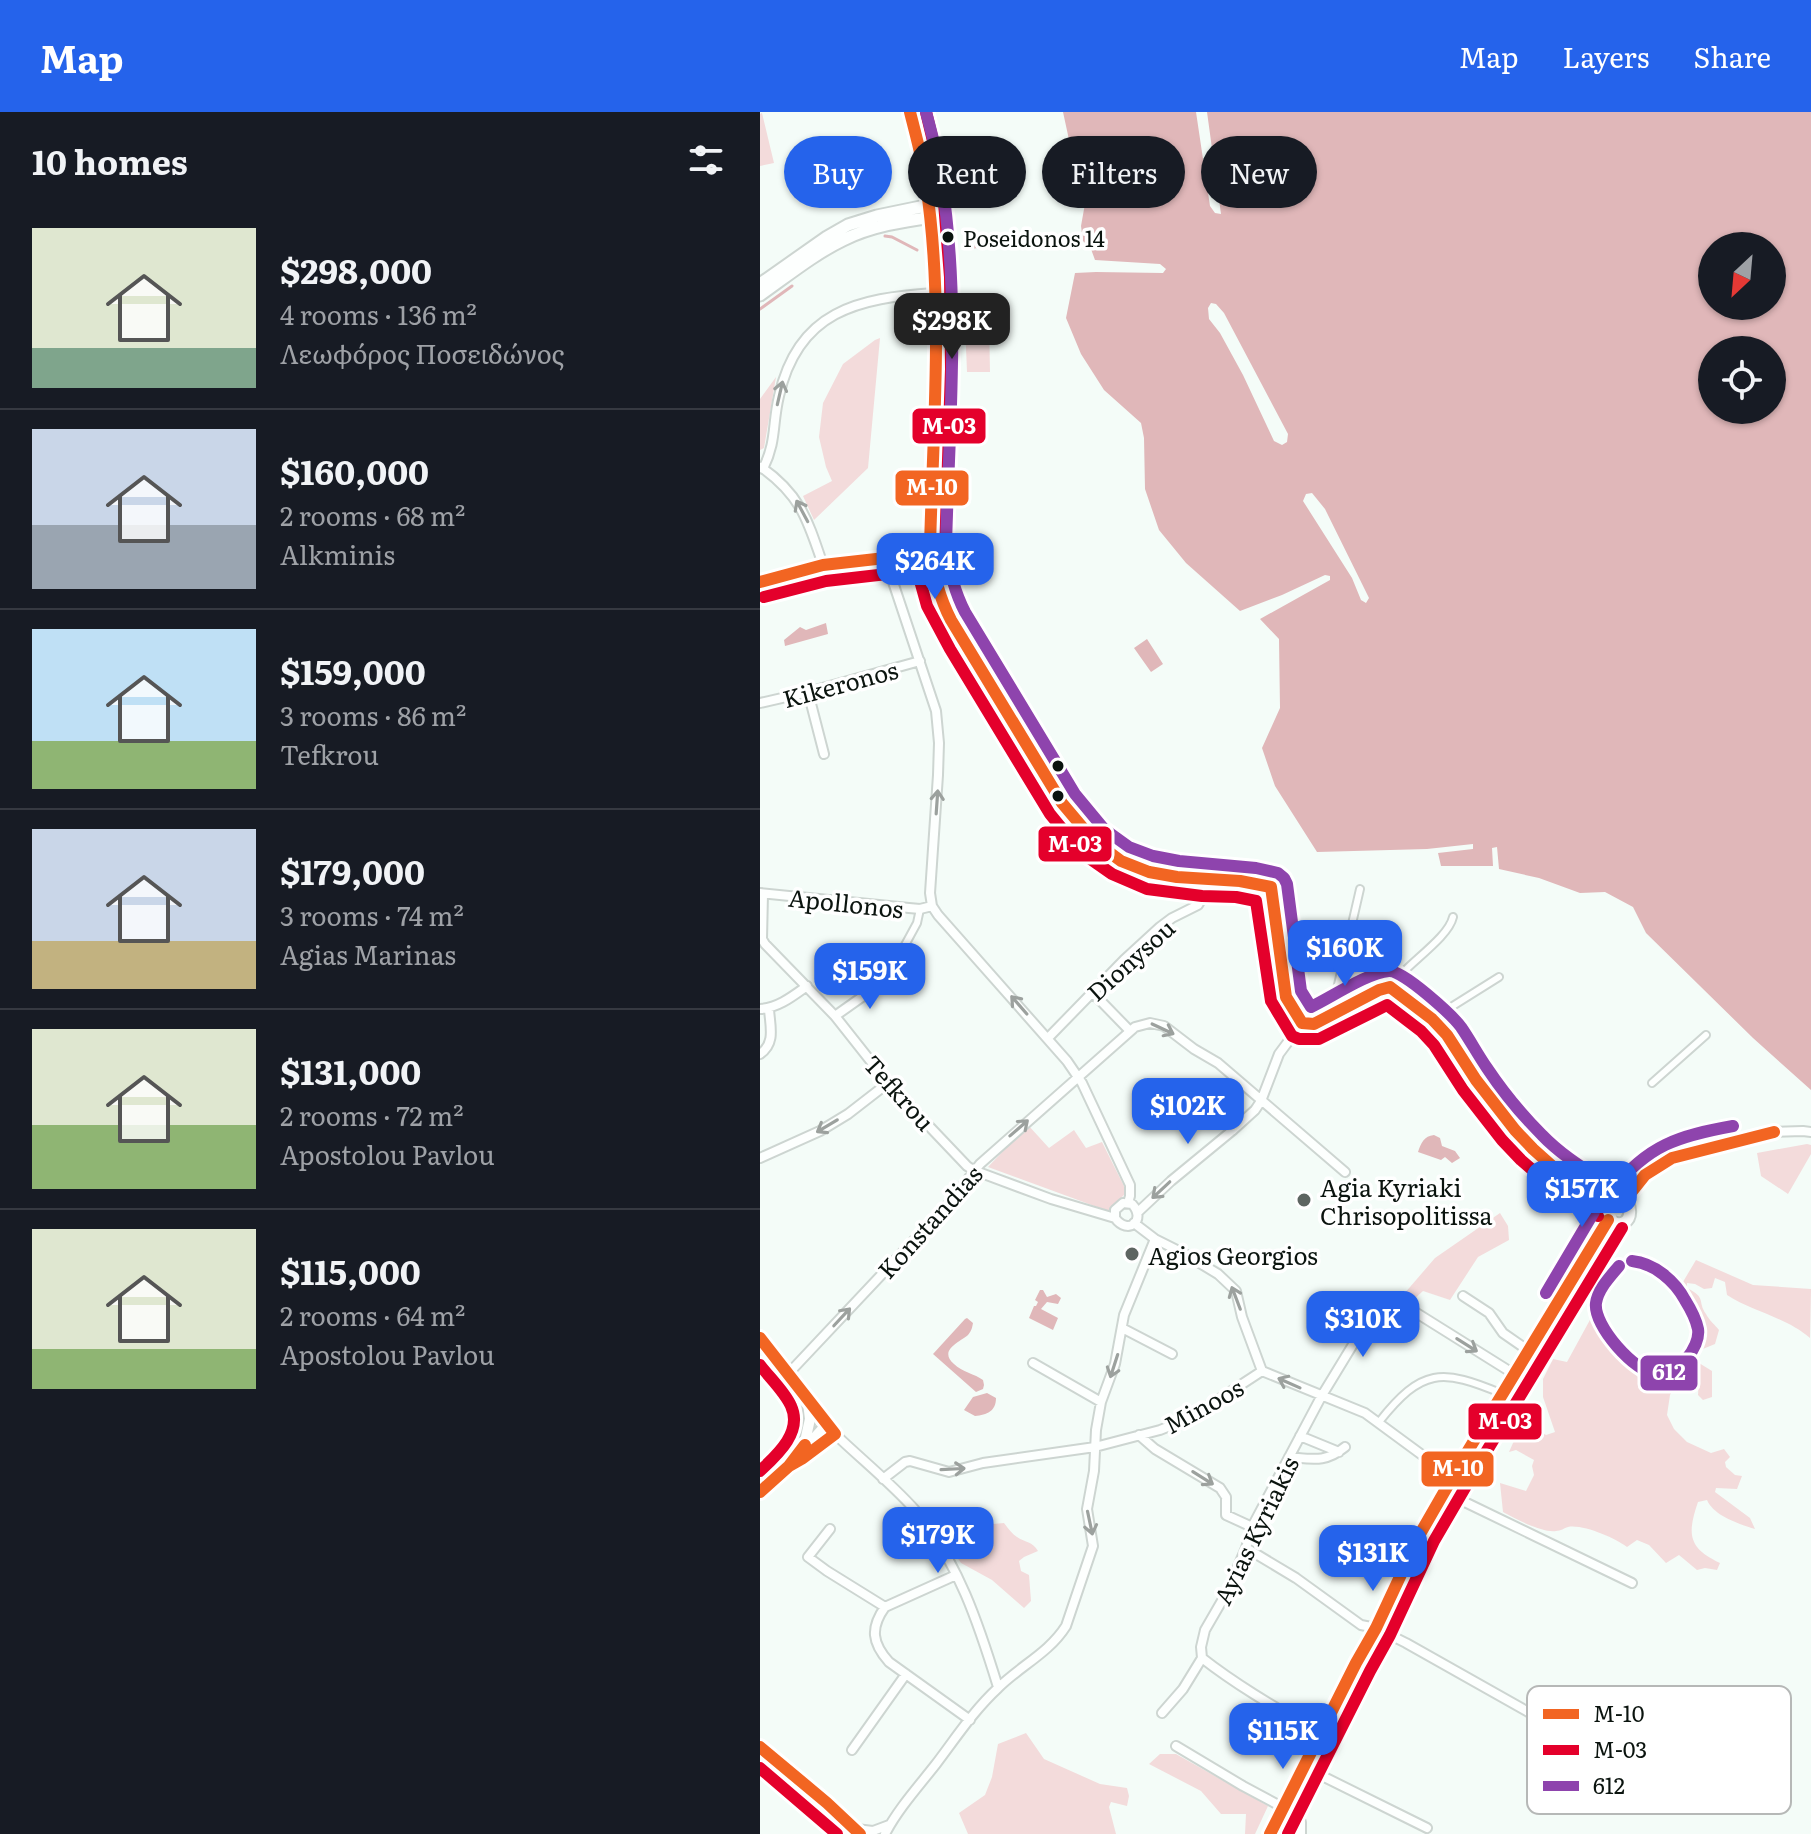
<!DOCTYPE html>
<html lang="en">
<head>
<meta charset="utf-8">
<style>
  body { margin:0; font-family:Literata,serif; background:#242831; color:#f1f3f6; height:100vh; display:flex; flex-direction:column; font-size:30px; white-space:nowrap }
  * { box-sizing:border-box; margin:0 }
  p { font-size:26px; color:#9ea1a6 }
  .icon { flex:none; width:44px; height:44px; fill:none; stroke:currentColor; stroke-width:2; stroke-linecap:round; stroke-linejoin:round }
  .map { position:relative; flex:1; overflow:hidden }
  .side { display:flex; flex-direction:column; background:#171b24; width:760px }
  .side>* { flex:none }
  .hud { position:absolute; left:24px; top:24px; width:760px; height:72px; display:flex; gap:16px }
  .needle { width:52px; rotate:206deg }
  .controls { position:absolute; left:938px; top:120px; display:grid; gap:16px }
  .controls a { display:grid; place-items:center; width:88px; height:88px; border-radius:50%; background:#171b24; box-shadow:0 2px 6px #0004; font-size:40px }
  .price { position:absolute; translate:-50% -68px; padding:0 18px; border-radius:16px; background:#2563eb; color:#fff; font-size:26px; line-height:52px; filter:drop-shadow(0 2px 4px #0008) }
  .price::after { content:''; position:absolute; left:50%; top:48px; width:24px; height:18px; margin-left:-12px; background:inherit; clip-path:polygon(0 0,100% 0,50% 100%) }
  .price.current { background:#222; color:#fff }
  ul { padding:0; list-style:none }
  li { display:flex; align-items:center; gap:24px; height:200px; padding:0 32px }
  li+li { border-top:2px solid #363941 }
  li span { display:grid; place-items:center; flex:none; width:224px; height:160px; border-radius:0px; color:#555 }
  li>.icon { margin-inline-start:auto }
  span .icon { width:96px; height:96px; fill:#fffc; stroke-width:1 }
  li b { font-size:34px }
  h2 { display:flex; justify-content:space-between; align-items:center; height:96px; padding:0 32px; font-size:34px }
  .chip { padding:0 28px; border-radius:36px; background:#171b24; box-shadow:0 2px 6px #0004; font-size:28px; line-height:72px }
  .chip.current { background:#2563eb; color:#fff }
  header { display:flex; align-items:center; gap:48px; box-sizing:border-box; height:112px; padding:0 40px; background:#2563eb; color:#fff }
  header strong { font-size:38px }
  nav { display:flex; gap:44px; margin-inline-start:auto; font-size:28px }
  main { display:flex; flex:1; min-height:0 }
  .map>svg:first-child { display:block }
</style>
</head>
<body>
<header>
<strong>Map</strong>
<nav><a>Map</a><a>Layers</a><a>Share</a></nav>
</header>
<main>
<section class="side">
<h2>10 homes<svg class="icon" aria-label="filters" viewBox="0 0 24 24"><path d="M4 7h16M4 17h16"/><circle cx="9" cy="7" r="2"/><circle cx="15" cy="17" r="2"/></svg></h2>
<ul>
<li><span style="background:linear-gradient(#dfe7d0 75%,#7fa58c 0)"><svg class="icon" aria-label="home" viewBox="0 0 24 24"><path d="M3 11l9-7 9 7M6 9v11h12V9"/></svg></span><div><b>$298,000</b><p>4 rooms · 136 m²</p><p>Λεωφόρος Ποσειδώνος</p></div></li>
<li><span style="background:linear-gradient(#c9d6e8 60%,#9aa5b1 0)"><svg class="icon" aria-label="home" viewBox="0 0 24 24"><path d="M3 11l9-7 9 7M6 9v11h12V9"/></svg></span><div><b>$160,000</b><p>2 rooms · 68 m²</p><p>Alkminis</p></div></li>
<li><span style="background:linear-gradient(#bfe0f5 70%,#8fb573 0)"><svg class="icon" aria-label="home" viewBox="0 0 24 24"><path d="M3 11l9-7 9 7M6 9v11h12V9"/></svg></span><div><b>$159,000</b><p>3 rooms · 86 m²</p><p>Tefkrou</p></div></li>
<li><span style="background:linear-gradient(#c9d6e8 70%,#c2b280 0)"><svg class="icon" aria-label="home" viewBox="0 0 24 24"><path d="M3 11l9-7 9 7M6 9v11h12V9"/></svg></span><div><b>$179,000</b><p>3 rooms · 74 m²</p><p>Agias Marinas</p></div></li>
<li><span style="background:linear-gradient(#dfe7d0 60%,#8fb573 0)"><svg class="icon" aria-label="home" viewBox="0 0 24 24"><path d="M3 11l9-7 9 7M6 9v11h12V9"/></svg></span><div><b>$131,000</b><p>2 rooms · 72 m²</p><p>Apostolou Pavlou</p></div></li>
<li><span style="background:linear-gradient(#dfe7d0 75%,#8fb573 0)"><svg class="icon" aria-label="home" viewBox="0 0 24 24"><path d="M3 11l9-7 9 7M6 9v11h12V9"/></svg></span><div><b>$115,000</b><p>2 rooms · 64 m²</p><p>Apostolou Pavlou</p></div></li>
</ul>
</section>
<div class="map">
<svg width="1051" height="1722" viewBox="0 0 1051 1722">
  <rect width="100%" height="100%" fill="#f4fcf8"/>
  <path fill="#f3dbdb" d="M2,1l12,50 -14,3v-52z
    M229,210l1,50h-23l-2,-49z
    M120,226l-12,130 -54,52 -11,-24 29,-15 -6,-14 -7,-30 4,-34 20,-39 32,-24z
    M16,265l-12,71 -4,2v-51z
    M268,1013l21,23 25,-18 12,18 16,-6 25,50 -19,19 -120,-44z
    M1047,1032l4,1v9l-23,40 -27,-18 -4,-23z
    M740,1101l8,13 1,14 -31,17 -28,43 -27,-9 -10,9 -9,-6 31,-36z
    M936,1148l57,25 58,4 -1,49c-24,-21 -57,-26 -83,-43l-2,-13 -10,-4 -3,10 -8,1 -9,-5 -8,-1v5c20,10 10,13 19,26 3,6 9,11 13,16l-4,14 -17,7 1,12 13,8v26l-9,3 -5,-5c1,-10 -1,-15 -10,-21l-10,6 -8,15 -3,20 7,14 13,13 24,11 13,-4 6,8 -5,5 1,5 9,8 7,1 -5,13 -21,-1 -1,4 35,26 5,11c-16,-5 -41,-13 -48,-29l-9,2c-11,32 -10,46 22,61l-3,7 -12,-2 -8,2 -18,-15 -13,8 -17,-18 -12,-5 -10,7c-12,-9 -44,-23 -59,-20 -4,1 -7,4 -12,4 -14,2 -40,-12 -53,-19l-3,-29 26,8 8,-16 -2,-9 2,-6 -18,-10 -7,2 8,-18 13,5 -2,-12 -4,-7 22,15 9,-3 -12,-35v-18l10,-20 14,3 24,-44 37,34 37,27 26,-30 -3,-35 -14,-17z
    M244,1411c4,5 8,11 13,14 9,6 15,4 21,14l-14,6 -5,4 2,10 8,4 2,26 -7,7 -32,-28 -31,-17 -11,-16 37,-9 6,-14z
    M266,1621l18,26 56,25 27,4 2,8 -2,10 -16,-4 -2,5 7,27h-148l-9,-21 26,-18 7,-18 6,-33z
    M400,1642h16l92,52 -13,28h-10l1,-20h-25l-20,-23 -52,-27z"/>
  <path fill="#e0b7b9" fill-rule="evenodd" d="M303,0h748v978l-58,-52 -107,-105 -13,-26 -28,-15 -25,1 -41,-15 -40,-9 -2,-22 -5,1 1,18h-52l-3,-13 35,-4v-5l-46,5 -110,3 -42,-66 -13,-38 18,-40 -1,-69 -19,-20 70,-39v-4l-5,-1 -43,20 -42,16 -54,-48 -27,-33 -14,-41 -1,-51 -3,-15 -37,-33 -23,-36 -15,-36 9,-45 21,-1 67,1 3,-4 -6,-5 -65,-4 -4,-11 -8,-8 -2,-15 5,-28 -15,-49zM952,134h60v60h-60zM952,238h60v60h-60z
    M66,511l2,11 -43,12 -1,-6 16,-13 6,3z
    M387,527l16,25 -12,8 -17,-24z
    M674,1023l6,3 2,8 13,5 5,7 -8,5 -7,-6 -4,3 -23,-8c3,-9 6,-16 16,-17z
    M280,1178h3l4,7 9,-3 5,4 -3,6 -11,-2 -6,7 17,9 -5,12 -24,-12 5,-12h2l2,-4 -3,-2z
    M207,1206l6,5c-1,5 -1,7 -5,12 -8,7 -30,15 -14,29 8,8 21,10 29,16l1,5 -1,4 -7,3 -43,-38 32,-35z
    M227,1281l9,5c0,13 -9,17 -21,18l-11,-6 9,-13z"/>
  <path fill="#f4fcf8" d="M436,0h11l14,102 -6,-1 -5,-7z
    M451,191l5,1 8,9 64,121 -1,8 -5,3 -8,-4 -31,-66 -23,-42 -11,-14 -1,-11z
    M552,381l13,16 44,89 -3,5 -5,-3 -9,-22 -49,-77 3,-7z"/>
  <g fill="none" stroke-linecap="round" stroke-linejoin="round">
    <path stroke="#e0b7b9" stroke-width="3" d="M125,124l7,1 25,13
      M206,136l94,-12
      M0,197l32,-23"/>
    <defs>
      <path id="pedestrian" d="M126,868l31,-57 3,-14
        M630,875c15,-22 58,-48 63,-70
        M571,903l29,-126
        M672,907l67,-42
        M892,971l54,-48
        M619,1310c43,-54 62,-54 124,-28"/>
      <path id="minor" d="M1,355c40,28 47,54 62,98
        M3,357c14,-29 9,-44 16,-73 19,-85 79,-98 155,-103
        M125,446l51,153 3,32 -1,32 -8,118 2,13 6,9 129,146 15,22 48,102v11l-2,7
        M48,580l16,62
        M0,591l48,-11 112,-31
        M0,781l149,15 11,1 12,-3
        M3,782l-1,45 3,5 70,72 53,67 79,83 6,4 78,29 64,19c13,18 32,2 17,-14l-9,-1 -8,7v8
        M332,880l38,39
        M0,897c18,-1 33,-13 47,-23
        M75,904l51,-36
        M288,926l76,-78 36,-33 12,-9 26,-13 3,-5 3,-20
        M0,942c16,-11 10,-28 9,-45
        M417,988l8,8 31,7 17,15
        M0,1046l60,-27 28,-17 40,-31
        M865,1088l20,-25 27,-17 102,-26 29,-1 8,1
        M378,1100l33,-31 62,-51 22,-20 6,-9 18,-47 23,-31
        M374,1111l21,16 28,14 35,21 18,17 6,26 20,54 103,42 87,64
        M703,1184l26,17 14,20 26,18
        M362,1216l50,26
        M273,1251l68,39
        M28,1262l161,-171 31,-39 155,-137 15,-4 14,3 30,23 24,14 127,109
        M75,1322c26,25 56,49 80,76 43,51 64,115 83,177
        M379,1323l16,14 65,39 6,9v18l26,12
        M540,1324l39,16
        M529,1345c24,2 36,6 56,-10
        M123,1367l22,-17 5,-1 39,11 34,-9 112,-16 65,-17 20,-8 27,-15 55,-36
        M684,1380l188,91
        M70,1417l-22,28 19,14 58,36 71,-32
        M486,1436l50,30 65,47 15,3 30,15 133,75 30,12
        M125,1495c-15,21 -13,36 4,55l81,58
        M442,1546c37,29 78,52 119,76
        M402,1601l21,-24 19,-31 -1,-11 4,-17 22,-38 19,-44 6,-21 69,-130 56,-92 6,-5 8,-3 123,77
        M416,1634l67,40 41,22 17,14v12
        M92,1638l54,-76
        M544,1655l123,61
        M96,1717l17,2 16,-6
        M125,1722c13,-25 33,-47 51,-70 19,-25 38,-54 62,-76 22,-22 51,-35 68,-62l27,-80 -6,-37 7,-38 2,-41 5,-28 14,-38 9,-49 31,-76"/>
      <path id="tertiary" d="M0,470l63,-17 62,-7 58,-13
        M0,1226l75,96 -32,24 -14,8
        M44,1334l6,-27 -2,-16
        M0,1380l29,-26 37,-41"/>
      <path id="secondary" d="M150,0c6,26 14,52 17,78 16,116 5,240 3,357 2,18 5,37 12,54 11,26 29,49 43,74 17,28 33,56 50,84 23,39 45,80 86,102 36,19 75,18 114,20 12,0 24,4 36,6l4,39 11,71 16,26 12,1 65,-34 11,-3 42,32 15,16 29,45 39,50 18,19 19,17 55,37
        M159,0l14,60 14,72 1,49 -5,252 5,36 10,40
        M0,172l67,-47 21,-12 29,-9 58,-12
        M0,183c27,-19 54,-41 83,-55 28,-14 60,-19 91,-23
        M847,1091c29,-19 31,35 1,17
        M0,1635l67,56 33,31
        M0,1653l78,69
        M510,1722l86,-171 20,-35 44,-94 46,-80 142,-234"/>
    </defs>
    <use href="#pedestrian" stroke="#cdd5d1" stroke-width="10"/>
    <use href="#minor" stroke="#cdd5d1" stroke-width="12"/>
    <use href="#tertiary" stroke="#cdd5d1" stroke-width="14"/>
    <use href="#secondary" stroke="#cdd5d1" stroke-width="15"/>
    <use href="#pedestrian" stroke="#fdfffe" stroke-width="6"/>
    <use href="#minor" stroke="#fdfffe" stroke-width="8"/>
    <use href="#tertiary" stroke="#fdfffe" stroke-width="10"/>
    <use href="#secondary" stroke="#fdfffe" stroke-width="11"/>
    <defs>
      <path id="bus-1" d="M150,0c6,24 13,48 16,72 18,120 7,242 4,363 3,26 9,50 21,73l111,183 32,38 27,20 28,11 28,5 63,4 31,6 15,110 16,26 12,1 65,-34 11,-3 42,32 15,16 29,45 39,50 18,19 19,17 55,37
        M0,470l63,-17 62,-7 45,-11
        M865,1088l20,-25 27,-17 102,-26
        M0,1226l75,96 -32,24 -14,8
        M0,1380l29,-26 16,-21
        M0,1635l67,56 33,31
        M510,1722l86,-171 20,-35 44,-94 46,-80 142,-234"/>
      <path id="bus-2" d="M147,458h10l10,36 23,43 100,165 32,39 30,21 35,15 55,7 34,1 20,4 15,100 21,35 7,3h20l68,-34 34,26 13,14 29,45 39,50 19,20 22,19 55,37
        M4,485l62,-16 61,-7 47,-11 7,-4 4,-7 6,-183 -1,-92 -8,-99 -16,-66
        M0,1253c9,12 25,27 31,41 12,26 -14,49 -31,65
        M0,1656l77,66
        M528,1722l82,-163 20,-36 44,-94 46,-79 142,-234"/>
      <path id="bus-3" d="M166,0c6,22 12,44 15,66 20,121 8,246 5,368 3,24 8,45 19,66l110,182 29,35 25,18 24,9 26,5 77,7 22,5 6,5 3,6 14,107 10,16c19,-9 58,-35 78,-36 14,-1 63,44 72,56 9,13 17,28 26,41 16,24 35,47 55,67 21,22 49,38 74,55
        M852,1078c36,-45 66,-54 121,-64
        M859,1154c-9,11 -21,23 -23,37 -3,23 39,69 61,72 19,3 44,-28 41,-46 -2,-10 -8,-21 -13,-29 -10,-19 -31,-37 -53,-39
        M786,1181l48,-81"/>
    </defs>
    <use href="#bus-1" stroke="#fff" stroke-width="18"/>
    <use href="#bus-2" stroke="#fff" stroke-width="18"/>
    <use href="#bus-3" stroke="#fff" stroke-width="18"/>
    <use href="#bus-1" stroke="#f26522" stroke-width="12"/>
    <use href="#bus-2" stroke="#e4002b" stroke-width="12"/>
    <use href="#bus-3" stroke="#8e44ad" stroke-width="12"/>
  </g>
  <defs><path id="oneway-shaft" d="M-6 0H5M1.5-3L5.5 0L1.5 3" fill="none" stroke-width="1.6" stroke-linecap="round" stroke-linejoin="round" transform="scale(2)"/></defs>
  <g stroke="#9ca19e">
    <use href="#oneway-shaft" transform="translate(20 281) rotate(-77)"/>
    <use href="#oneway-shaft" transform="translate(42 399) rotate(-118)"/>
    <use href="#oneway-shaft" transform="translate(177 690) rotate(-86)"/>
    <use href="#oneway-shaft" transform="translate(259 893) rotate(-131)"/>
    <use href="#oneway-shaft" transform="translate(403 917) rotate(25)"/>
    <use href="#oneway-shaft" transform="translate(67 1014) rotate(149)"/>
    <use href="#oneway-shaft" transform="translate(259 1016) rotate(-41)"/>
    <use href="#oneway-shaft" transform="translate(401 1078) rotate(137)"/>
    <use href="#oneway-shaft" transform="translate(476 1186) rotate(-111)"/>
    <use href="#oneway-shaft" transform="translate(82 1205) rotate(-47)"/>
    <use href="#oneway-shaft" transform="translate(707 1233) rotate(32)"/>
    <use href="#oneway-shaft" transform="translate(354 1254) rotate(108)"/>
    <use href="#oneway-shaft" transform="translate(529 1271) rotate(-156)"/>
    <use href="#oneway-shaft" transform="translate(193 1357) rotate(-3)"/>
    <use href="#oneway-shaft" transform="translate(443 1366) rotate(32)"/>
    <use href="#oneway-shaft" transform="translate(330 1411) rotate(78)"/>
  </g>
  <g fill="#0b140f" stroke="#fff" stroke-width="3">
    <circle cx="188" cy="125" r="7"/>
    <circle cx="298" cy="654" r="7"/>
    <circle cx="298" cy="684" r="7"/>
  </g>
  <g fill="#5d6561" stroke="#fff" stroke-width="3">
    <circle cx="544" cy="1088" r="8"/>
    <circle cx="372" cy="1142" r="8"/>
  </g>
  <g text-anchor="middle" dominant-baseline="central" stroke-width="7" stroke-linejoin="round" paint-order="stroke">
    <g font-size="22" fill="#0b140f" stroke="#fff" text-anchor="start">
      <text x="203" y="125">Poseidonos 14</text>
    </g>
    <g font-size="24" fill="#0b140f" stroke="#fff">
      <text transform="translate(80 571) rotate(-15)">Kikeronos</text>
      <text transform="translate(86 790) rotate(6)">Apollonos</text>
      <text transform="translate(370 847) rotate(-42)">Dionysou</text>
      <text transform="translate(140 980) rotate(48)">Tefkrou</text>
      <text transform="translate(169 1109) rotate(-48)">Konstandias</text>
      <text transform="translate(443 1293) rotate(-29)">Minoos</text>
      <text transform="translate(495 1418) rotate(-64)">Ayias Kyriakis</text>
    </g>
    <g font-size="24" fill="#0b140f" stroke="#fff" text-anchor="start">
      <text x="560" y="1074">Agia Kyriaki<tspan x="560" dy="28">Chrisopolitissa</tspan></text>
      <text x="388" y="1142">Agios Georgios</text>
    </g>
  </g>
  <rect x="767" y="1574" width="264" height="128" rx="12" fill="#fff" stroke="#b6b8b7" stroke-width="2"/>
  <rect x="783" y="1597" width="36" height="10" fill="#f26522"/>
  <rect x="783" y="1633" width="36" height="10" fill="#e4002b"/>
  <rect x="783" y="1669" width="36" height="10" fill="#8e44ad"/>
  <g font-size="22" fill="#0b140f">
    <text x="833" y="1610">M-10</text>
    <text x="833" y="1646">M-03</text>
    <text x="833" y="1682">612</text>
  </g>
  <g stroke="#fff" stroke-width="3">
    <rect x="151" y="295" width="76" height="38" rx="8" fill="#e4002b"/>
    <rect x="134" y="357" width="76" height="38" rx="8" fill="#f26522"/>
    <rect x="277" y="713" width="76" height="38" rx="8" fill="#e4002b"/>
    <rect x="879" y="1242" width="60" height="38" rx="8" fill="#8e44ad"/>
    <rect x="707" y="1290" width="76" height="39" rx="8" fill="#e4002b"/>
    <rect x="660" y="1338" width="75" height="38" rx="8" fill="#f26522"/>
  </g>
  <g font-size="22" text-anchor="middle" font-weight="bold" fill="#fff">
    <text x="189" y="322">M-03</text>
    <text x="172" y="383">M-10</text>
    <text x="315" y="740">M-03</text>
    <text x="909" y="1268">612</text>
    <text x="745" y="1317">M-03</text>
    <text x="698" y="1364">M-10</text>
  </g>
</svg>
<div class="controls">
<a><svg class="needle" viewBox="-14 -14 28 28"><path d="M0-13l5 13h-10z" fill="#e53935"/><path d="M0 13l5-13h-10z" fill="#9ea1a6"/></svg></a>
<a><svg class="icon" aria-label="locate" viewBox="0 0 24 24"><circle cx="12" cy="12" r="6"/><path d="M12 2v4M12 18v4M2 12h4M18 12h4"/></svg></a>
</div>
<b class="price current" style="left:192px;top:249px">$298K</b>
<b class="price" style="left:175px;top:489px">$264K</b>
<b class="price" style="left:585px;top:876px">$160K</b>
<b class="price" style="left:110px;top:899px">$159K</b>
<b class="price" style="left:428px;top:1034px">$102K</b>
<b class="price" style="left:822px;top:1117px">$157K</b>
<b class="price" style="left:603px;top:1247px">$310K</b>
<b class="price" style="left:178px;top:1463px">$179K</b>
<b class="price" style="left:613px;top:1481px">$131K</b>
<b class="price" style="left:523px;top:1659px">$115K</b>
<div class="hud">
<a class="chip current">Buy</a>
<a class="chip">Rent</a>
<a class="chip">Filters</a>
<a class="chip">New</a>
</div>
</div>
</main>
</body>
</html>
